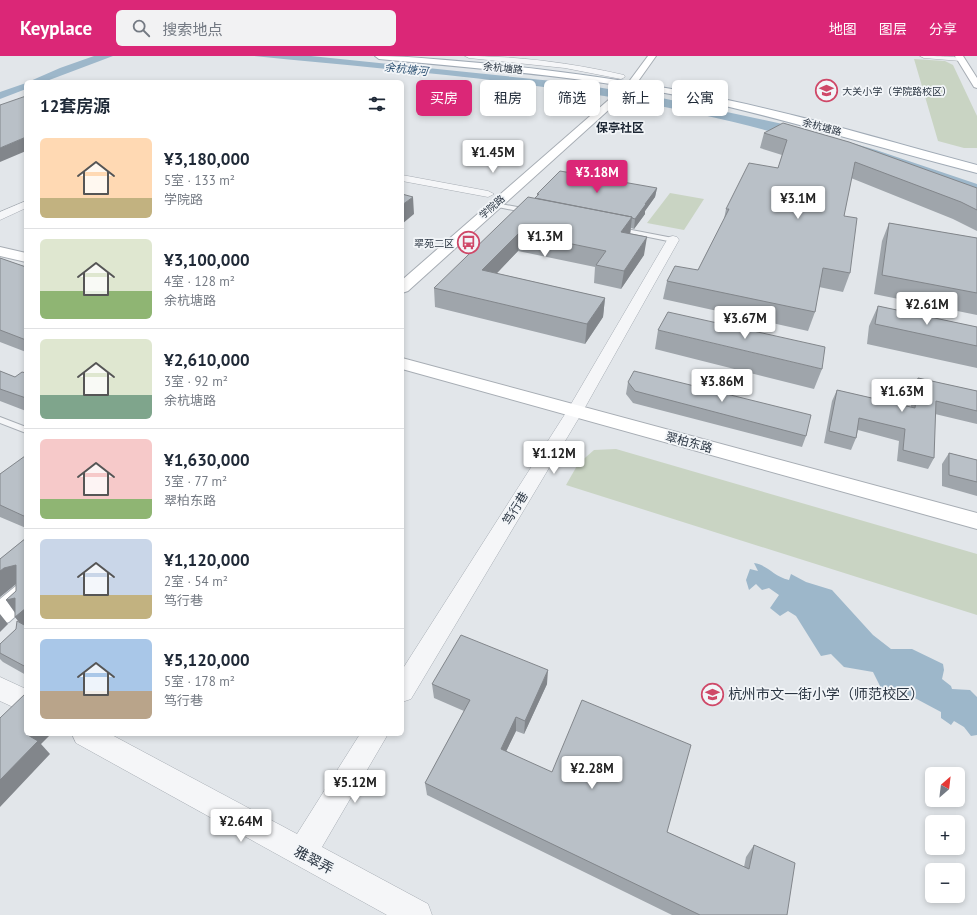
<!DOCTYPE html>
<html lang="zh">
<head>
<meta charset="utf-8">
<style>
  body { margin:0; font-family:"PT Sans","Noto Sans SC",sans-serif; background:#f2f2f3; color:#1f2937; height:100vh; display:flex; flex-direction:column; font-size:15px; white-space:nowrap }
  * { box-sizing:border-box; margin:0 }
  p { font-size:13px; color:#747a83 }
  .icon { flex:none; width:22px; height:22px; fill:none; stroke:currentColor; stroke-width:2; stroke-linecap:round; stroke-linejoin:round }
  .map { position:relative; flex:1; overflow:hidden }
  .side { position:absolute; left:24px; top:24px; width:380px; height:656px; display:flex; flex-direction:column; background:#fff; border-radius:6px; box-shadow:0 2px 6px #0003 }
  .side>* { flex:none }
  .banner { position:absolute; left:416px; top:24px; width:380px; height:36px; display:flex; gap:8px }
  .needle { width:26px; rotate:28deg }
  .fabs { position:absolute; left:925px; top:711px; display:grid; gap:8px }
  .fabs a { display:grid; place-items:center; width:40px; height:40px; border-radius:6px; background:#fff; box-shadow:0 2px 6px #0003; font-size:20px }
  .price { position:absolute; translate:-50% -34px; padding:0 9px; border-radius:4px; background:#fff; color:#222; font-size:13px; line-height:26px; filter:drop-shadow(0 1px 2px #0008) }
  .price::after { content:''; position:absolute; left:50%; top:24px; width:12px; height:9px; margin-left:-6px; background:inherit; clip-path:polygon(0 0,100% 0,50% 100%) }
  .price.selected { background:#db2777; color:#fff }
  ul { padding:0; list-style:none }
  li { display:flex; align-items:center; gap:12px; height:100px; padding:0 16px }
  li+li { border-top:1px solid #e0e1e3 }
  li span { display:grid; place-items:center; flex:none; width:112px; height:80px; border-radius:6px; color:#555 }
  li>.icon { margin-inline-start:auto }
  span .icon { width:48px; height:48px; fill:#fffc; stroke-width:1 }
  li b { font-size:17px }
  h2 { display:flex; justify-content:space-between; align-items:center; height:48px; padding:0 16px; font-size:17px }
  .pill { padding:0 14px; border-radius:6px; background:#fff; box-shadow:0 2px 6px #0003; font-size:14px; line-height:36px }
  .pill.selected { background:#db2777; color:#fff }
  header { display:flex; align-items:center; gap:24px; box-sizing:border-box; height:56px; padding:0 20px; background:#db2777; color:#fff }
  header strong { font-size:19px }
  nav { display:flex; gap:22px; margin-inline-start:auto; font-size:14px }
  .search { width:280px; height:36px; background:#f2f2f3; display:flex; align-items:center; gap:10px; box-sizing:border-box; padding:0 14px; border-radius:6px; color:#747a83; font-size:15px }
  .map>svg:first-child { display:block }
</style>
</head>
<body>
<header>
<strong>Keyplace</strong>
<div class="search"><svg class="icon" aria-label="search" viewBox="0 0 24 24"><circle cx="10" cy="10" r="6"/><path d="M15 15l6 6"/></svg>搜索地点</div>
<nav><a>地图</a><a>图层</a><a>分享</a></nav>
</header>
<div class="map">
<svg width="977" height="859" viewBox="0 0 977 859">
  <rect width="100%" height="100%" fill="#e2e6ea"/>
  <path fill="#c9d4c3" d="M914,3l31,2 8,4 24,51v32h-13l-26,-7z
    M670,137l34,6 -20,31 -37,-7z
    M616,393l361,105v61l-411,-130 12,-21 16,-14z"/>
  <path fill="#9db7ca" d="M94,0h19l-69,26h-16l32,-14z
    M254,0h57l261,27 85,14 144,31 75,22 101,34v13c-91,-30 -181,-62 -274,-82 -148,-33 -299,-44 -449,-59z
    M26,27v6l-26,10v-7z
    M754,507c14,2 19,13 35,17l2,-6 15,8 26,8 41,45 18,14h21l31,15 1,6 -2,9 9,7 1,3 18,1 7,7v38l-6,1 -7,-9 -10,-6 -3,4 -10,-7v-6l-30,-16 -24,4 -14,-28 -29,-5 -13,-13 -10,2 -25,-40 -8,-5 -8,5 -10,-8 9,-13 -10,-7 -7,2 -6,-6 -7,6 -3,-10 4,-11 8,2z"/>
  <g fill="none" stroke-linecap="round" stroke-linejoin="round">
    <defs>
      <path id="lane" d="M495,147l33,6 3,2 -3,2 -35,-7v-2z
        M616,171l57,11 3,2 -3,2 -59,-12 -1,-1z
        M0,361l26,10v6l-26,-10z"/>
      <path id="street" d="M465,0c53,0 107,7 159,19l1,2 -4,2 -56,-11 -96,-10z
        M920,0c11,0 37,0 45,3l-4,2 -37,-3z
        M402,119l86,16 6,3 -6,3 -86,-16z
        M26,145v7l-26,12v-8z
        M673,180l4,1 2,3 -96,171 -172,288 -9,3v-32l165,-259 100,-171 2,-3z
        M0,621l26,12v24l-26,-12z
        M72,678h38l187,100 63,-100h28l-66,113 106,57 4,11h-45l-311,-172z"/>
      <path id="secondary" d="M648,0h8l-22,31 -226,204 -6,2v-13l226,-197z
        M955,0h8l14,22v10l-3,-1z
        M0,191l26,6v9l-26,-6z
        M402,302l575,155v16l-575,-160z
        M26,526v25l-17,15 -9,3v-26l17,-14z"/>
      <path id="primary" d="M375,0c39,0 78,5 117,8 67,7 135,16 201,29 96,18 190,47 284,72v8c-94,-24 -187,-53 -282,-74 -104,-22 -211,-30 -316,-40z"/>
    </defs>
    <use href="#lane" stroke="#a7adb4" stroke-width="2"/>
    <use href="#street" stroke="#a7adb4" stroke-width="1"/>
    <use href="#secondary" stroke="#a7adb4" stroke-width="2"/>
    <use href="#primary" stroke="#a1abb6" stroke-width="2"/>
    <use href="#lane" fill="#f5f6f8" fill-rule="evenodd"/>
    <use href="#street" fill="#f5f6f8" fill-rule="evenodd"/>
    <use href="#secondary" fill="#fff" fill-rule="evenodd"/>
    <use href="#primary" fill="#fff" fill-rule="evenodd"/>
  </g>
  <path fill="#9fa5ab" d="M764,77l213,55v43l-24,-12 -102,-41 -7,38 6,57 -7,19 -24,-5 -4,25 -7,19 -145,-32 4,-18 31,-11 26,-51 2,-10 52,-41 4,-13 -22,-7z
    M657,132l-2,9 -10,14v3l-11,15 -3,-1 -1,6 14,21 -23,34 -27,-6 1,-16 -77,-16 -22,22 109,25 -2,19 -18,27 -150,-37 -1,-19 101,-90 2,-1v-3z
    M889,167l88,15v77l-103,-21 8,-53z
    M0,202l26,9v85l-26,-10z
    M878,250l99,21v41l-110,-24 2,-18z
    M658,274l164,39 -8,20 -159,-40z
    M0,315l15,6 11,-4v38l-26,-10z
    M918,322l59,13v33l-42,-10 -1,44 -6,11 -31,-8 2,-20 -41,-11 -2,8 -5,12 -27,-7 8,-42 5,-11 74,17 1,-18z
    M628,326l178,54 -4,11 -169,-44 -7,-9z
    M949,397l28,7v36l-35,-10v-22z
    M26,400v72l-26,-11v-43z
    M26,482v137l-23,-13 -3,-3v-15l16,-15 4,-6 -5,-6v-4l-9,-13 10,-9v-7l-16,13v-38z
    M432,628h115l-23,50 -8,-3 -10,20 161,81 77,35 2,-10 8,-12 33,70h-115l-245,-120 -2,-12 39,-72 -30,-13z"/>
  <path fill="#82868b" d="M26,81v14l-26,11v-14z
    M657,132l-2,9 -10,14v3l-11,15 1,-10 10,-15z
    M413,141l1,17 -12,10v-19z
    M632,161l-2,18 -9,-3z
    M519,177l-1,18 -36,38v-19z
    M647,181l-3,18 -23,34 3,-18z
    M605,242l-2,19 -18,27 2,-20z
    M16,509v19l-16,13v-26l4,-3z
    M15,542l11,10v23l-11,-14 2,-2 -11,-15z
    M0,558l8,10 -8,8z
    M548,614l-1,14 -23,50 1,-13z
    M516,661v14l-15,31v-13z
    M26,678h25l-10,10 9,10 -50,53v-27z"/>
  <path fill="#b9c0c7" stroke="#82868b" d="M26,40v41l-26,11v-43z
    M783,67l66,19 128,46v22l-16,-8 -106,-40 -11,54 13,2 -7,55 -27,-5 -8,44 -148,-31 8,-15 23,4 31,-61h-3l23,-46 29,5 9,-28 -23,-7z
    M560,115l97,17 -12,16h1l-11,15 -3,-1v-1l-97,-19 4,-4h-2z
    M402,138l11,3 -11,8z
    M528,141l104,20 -11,15 26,5 -23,34 -28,-6 10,-14 -87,-18 -37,37 123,28 -18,26 -153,-36z
    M889,167l88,15v55l-95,-18z
    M0,202l26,9v73l-26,-10z
    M878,250l99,21v19l-102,-22z
    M668,256l157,35 -3,22 -164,-39z
    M0,315l15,6 7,-5 4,1v25l-26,-9z
    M634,315l177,44 -5,21 -171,-45 -7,-9z
    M918,322l59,13v20l-41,-10 -2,57 -31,-8 2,-21 -46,-11 -3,20 -27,-7 8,-41 78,18z
    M949,397l28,7v22l-28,-7z
    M25,400h1v61l-26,-12v-31z
    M26,482v70l-11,9v-19l-9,2 10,-9v-26l-12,3 -4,3v-12z
    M17,565l9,5v41l-26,-14v-9l16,-15z
    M461,579l87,35 -23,51 -9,-4 -15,32 51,23 30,-72 109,45 -24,87 82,37 5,-24 41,18 -8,52h-87l-275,-132 45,-83 -38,-16z
    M26,637v41l12,7 -38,39v-62z"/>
  <defs>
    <symbol id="school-ring" viewBox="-11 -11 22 22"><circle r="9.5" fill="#f2f5f8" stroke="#cf4868" stroke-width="1.5"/><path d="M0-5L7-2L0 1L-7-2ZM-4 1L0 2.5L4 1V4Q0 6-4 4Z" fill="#cf4868"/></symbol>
    <symbol id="bus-ring" viewBox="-11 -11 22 22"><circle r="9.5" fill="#f2f5f8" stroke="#cf4868" stroke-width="1.5"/><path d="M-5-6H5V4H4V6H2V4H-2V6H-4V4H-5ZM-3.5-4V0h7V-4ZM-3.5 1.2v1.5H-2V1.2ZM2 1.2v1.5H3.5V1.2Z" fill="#cf4868"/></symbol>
  </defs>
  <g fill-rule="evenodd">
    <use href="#school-ring" x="814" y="22" width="25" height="25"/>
    <use href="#bus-ring" x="456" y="174" width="25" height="25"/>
    <use href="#school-ring" x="700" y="626" width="25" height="25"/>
  </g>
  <g text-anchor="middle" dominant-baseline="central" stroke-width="3.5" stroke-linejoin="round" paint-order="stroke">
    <g font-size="10" fill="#2a3542" stroke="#f2f5f8">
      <text transform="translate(503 12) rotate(6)">余杭塘路</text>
      <text transform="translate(822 71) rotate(15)">余杭塘路</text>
      <text transform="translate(492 151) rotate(-41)">学院路</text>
    </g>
    <g font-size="10" fill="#2a3542" stroke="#f2f5f8" text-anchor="start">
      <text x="842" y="35">大关小学（学院路校区）</text>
      <text x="454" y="187" text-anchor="end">翠苑二区</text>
    </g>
    <g font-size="11" font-style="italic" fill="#345777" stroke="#f2f5f8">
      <text transform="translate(406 13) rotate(6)">余杭塘河</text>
    </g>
    <g font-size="12" font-weight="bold" fill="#1c2633" stroke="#f2f5f8">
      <text x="620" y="71">保亭社区</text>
    </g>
    <g font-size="12" fill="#2a3542" stroke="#f2f5f8">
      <text transform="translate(689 386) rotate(15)">翠柏东路</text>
      <text transform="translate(515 452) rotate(-58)">笃行巷</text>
    </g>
    <g font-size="14" fill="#2a3542" stroke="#f2f5f8" text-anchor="start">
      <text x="728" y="638">杭州市文一街小学（师范校区）</text>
    </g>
    <g font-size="14" fill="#2a3542" stroke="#f2f5f8">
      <text transform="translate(314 804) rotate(28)">雅翠弄</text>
    </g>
  </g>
</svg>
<div class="fabs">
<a><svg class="needle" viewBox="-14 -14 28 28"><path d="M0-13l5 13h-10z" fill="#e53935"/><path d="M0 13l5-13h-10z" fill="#747a83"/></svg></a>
<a>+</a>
<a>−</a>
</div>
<b class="price" style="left:493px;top:118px">¥1.45M</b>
<b class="price selected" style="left:597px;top:138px">¥3.18M</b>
<b class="price" style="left:798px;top:164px">¥3.1M</b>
<b class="price" style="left:545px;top:202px">¥1.3M</b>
<b class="price" style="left:927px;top:270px">¥2.61M</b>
<b class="price" style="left:745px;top:284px">¥3.67M</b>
<b class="price" style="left:722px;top:347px">¥3.86M</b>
<b class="price" style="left:902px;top:357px">¥1.63M</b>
<b class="price" style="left:554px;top:419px">¥1.12M</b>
<b class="price" style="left:592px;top:734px">¥2.28M</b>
<b class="price" style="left:355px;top:748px">¥5.12M</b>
<b class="price" style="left:241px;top:787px">¥2.64M</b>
<div class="banner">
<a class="pill selected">买房</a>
<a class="pill">租房</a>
<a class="pill">筛选</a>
<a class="pill">新上</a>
<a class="pill">公寓</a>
</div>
<section class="side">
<h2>12套房源<svg class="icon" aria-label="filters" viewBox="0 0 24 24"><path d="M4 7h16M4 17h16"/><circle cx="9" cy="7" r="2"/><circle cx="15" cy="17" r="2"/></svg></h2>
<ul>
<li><span style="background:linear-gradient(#ffd9b3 75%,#c2b280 0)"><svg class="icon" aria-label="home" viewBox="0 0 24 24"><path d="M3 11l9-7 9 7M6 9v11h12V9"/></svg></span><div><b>¥3,180,000</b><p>5室 · 133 m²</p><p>学院路</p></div></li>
<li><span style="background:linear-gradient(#dfe7d0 65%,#8fb573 0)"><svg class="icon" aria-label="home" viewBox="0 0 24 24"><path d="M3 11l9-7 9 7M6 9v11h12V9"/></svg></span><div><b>¥3,100,000</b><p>4室 · 128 m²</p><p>余杭塘路</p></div></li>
<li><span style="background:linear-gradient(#dfe7d0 70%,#7fa58c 0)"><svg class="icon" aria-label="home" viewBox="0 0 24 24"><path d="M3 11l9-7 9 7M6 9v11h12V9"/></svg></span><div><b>¥2,610,000</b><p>3室 · 92 m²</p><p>余杭塘路</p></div></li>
<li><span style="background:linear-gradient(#f6c9c9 75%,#8fb573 0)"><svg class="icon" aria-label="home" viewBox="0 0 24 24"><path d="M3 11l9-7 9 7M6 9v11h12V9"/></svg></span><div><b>¥1,630,000</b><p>3室 · 77 m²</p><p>翠柏东路</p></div></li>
<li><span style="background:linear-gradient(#c9d6e8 70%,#c2b280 0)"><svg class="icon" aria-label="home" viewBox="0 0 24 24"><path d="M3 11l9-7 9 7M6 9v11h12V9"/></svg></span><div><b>¥1,120,000</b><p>2室 · 54 m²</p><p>笃行巷</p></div></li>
<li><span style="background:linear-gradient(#a9c7e8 65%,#b9a48a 0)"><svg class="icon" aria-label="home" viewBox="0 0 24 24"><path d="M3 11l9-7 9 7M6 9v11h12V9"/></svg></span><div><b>¥5,120,000</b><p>5室 · 178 m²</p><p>笃行巷</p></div></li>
</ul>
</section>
</div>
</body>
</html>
